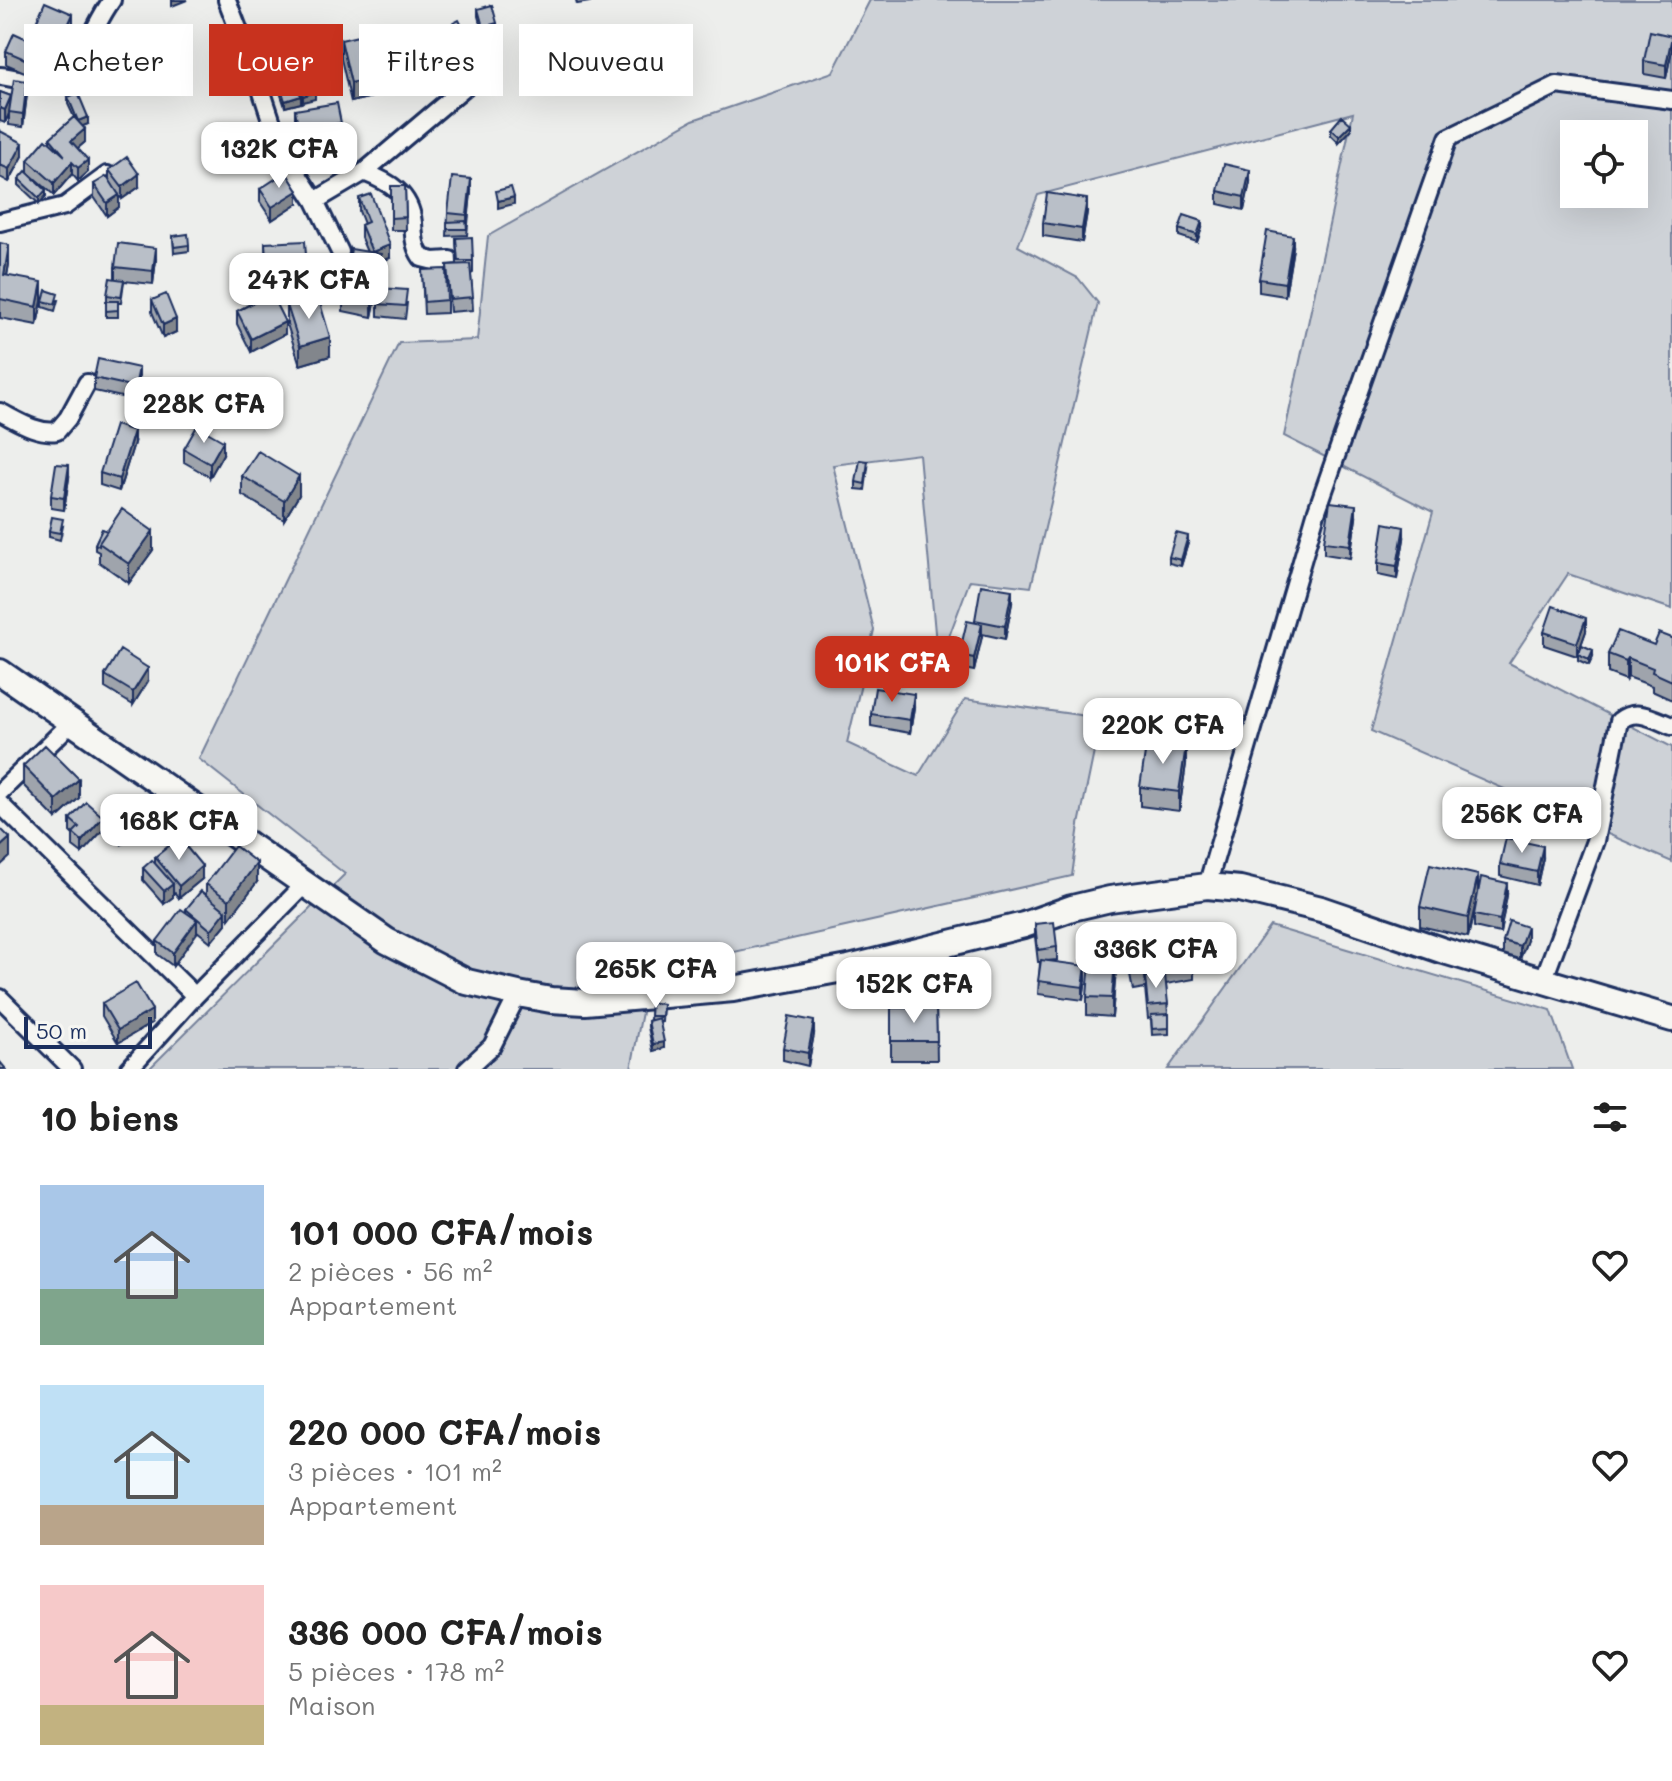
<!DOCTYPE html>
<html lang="fr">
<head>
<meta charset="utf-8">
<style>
  body { margin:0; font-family:Mali,sans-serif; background:#f2f2f2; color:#222; height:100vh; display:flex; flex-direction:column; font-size:30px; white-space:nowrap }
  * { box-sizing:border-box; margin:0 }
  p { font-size:26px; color:#767676 }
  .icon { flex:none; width:44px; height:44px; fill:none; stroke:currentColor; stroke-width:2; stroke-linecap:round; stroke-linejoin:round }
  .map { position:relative; height:1069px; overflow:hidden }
  .details { display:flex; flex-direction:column; background:#fff; flex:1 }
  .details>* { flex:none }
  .guide { position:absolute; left:24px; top:24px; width:800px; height:72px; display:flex; gap:16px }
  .tools { position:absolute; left:1560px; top:120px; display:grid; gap:16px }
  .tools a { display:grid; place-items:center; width:88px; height:88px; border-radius:0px; background:#fff; box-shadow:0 8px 32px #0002; font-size:40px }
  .scale { position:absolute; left:24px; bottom:20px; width:128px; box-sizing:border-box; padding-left:8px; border:4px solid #1b2f5e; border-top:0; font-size:22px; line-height:28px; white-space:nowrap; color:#1b2f5e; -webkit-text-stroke:6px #f6f6f2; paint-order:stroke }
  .price { position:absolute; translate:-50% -68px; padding:0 18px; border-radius:16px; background:#fff; color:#222; font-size:26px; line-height:52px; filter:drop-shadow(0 2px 4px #0008) }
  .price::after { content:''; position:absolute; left:50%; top:48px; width:24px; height:18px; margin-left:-12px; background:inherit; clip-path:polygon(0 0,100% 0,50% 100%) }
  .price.selected { background:#c8321e; color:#fff }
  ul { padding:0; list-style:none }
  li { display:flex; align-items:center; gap:24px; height:200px; padding:0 40px }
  li span { display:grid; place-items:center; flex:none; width:224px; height:160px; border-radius:0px; color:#555 }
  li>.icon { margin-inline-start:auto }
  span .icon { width:96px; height:96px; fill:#fffc; stroke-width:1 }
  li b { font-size:34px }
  h2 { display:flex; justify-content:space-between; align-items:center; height:96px; padding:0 40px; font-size:34px }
  .chip { padding:0 28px; border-radius:0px; background:#fff; box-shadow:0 8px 32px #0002; font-size:28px; line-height:72px }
  .chip.selected { background:#c8321e; color:#fff }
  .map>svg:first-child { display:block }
</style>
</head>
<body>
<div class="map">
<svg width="1672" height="1069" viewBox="0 0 1672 1069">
  <rect width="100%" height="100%" fill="#edeeec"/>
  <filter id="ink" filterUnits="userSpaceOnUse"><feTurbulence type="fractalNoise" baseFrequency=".0125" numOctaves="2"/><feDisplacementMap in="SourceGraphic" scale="16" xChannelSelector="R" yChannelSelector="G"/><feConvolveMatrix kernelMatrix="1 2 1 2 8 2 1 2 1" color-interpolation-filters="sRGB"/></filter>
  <g filter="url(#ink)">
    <path fill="#ced2d7" stroke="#74809a" stroke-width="2" fill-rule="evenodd" d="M870,0h802v609l-104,-35 -59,89 163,84v115l-301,-131 62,-219 -149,-76 69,-323 -315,82 -20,51 60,32 20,25 -67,284 -61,-7 -32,86 -19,-212 -86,11 41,165 -27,113 71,33 47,-77 136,19 -22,107 -7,51 -422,95 -19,98h-482l196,-195 -146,-115 200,-416 78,-3 11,-104 205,-116 140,-48zM1574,134h60v60h-60z
      M1270,926l281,84 21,59h-404z"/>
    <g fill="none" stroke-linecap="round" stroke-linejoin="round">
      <defs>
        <path id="street" d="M227,0l32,83 21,64 35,54 25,51
          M0,76c12,1 26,6 38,5 43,-2 52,-52 74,-81
          M364,172c25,10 46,21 49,51 1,14 1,24 9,35l12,3 16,-1
          M315,201l49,-29 115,-97
          M0,222l65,-16 42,-31
          M0,412c18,9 37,22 57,19l11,-13 19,-35
          M0,792l72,-70
          M0,804l195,192
          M1207,886l109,-373 132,-375 109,-53 115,15
          M1543,981l52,-140 24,-120c17,-14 35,-2 53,5
          M0,998l72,71
          M129,1069l66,-73 109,-111
          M467,1069l25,-23 26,-52"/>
        <path id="secondary" d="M0,672l387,269 80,41 51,12 33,6 34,2 148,-13 116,-21 175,-43 48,-17 38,-9 97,-13 33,3 81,20 123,42 228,68"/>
      </defs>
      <use href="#street" stroke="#1b2f5e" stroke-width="22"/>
      <use href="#secondary" stroke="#1b2f5e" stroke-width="30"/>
      <use href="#street" stroke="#f6f6f2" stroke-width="16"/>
      <use href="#secondary" stroke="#f6f6f2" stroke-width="24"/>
    </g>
    <path fill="#9fa4ac" stroke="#1b2f5e" stroke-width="2" d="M576,0h20v1l-19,3z
      M478,9l19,20 -14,5 -5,-18z
      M73,27l-15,33v5l-8,18 -44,-19v-13l24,-11v-4z
      M438,31l33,26 -21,11 -10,-19 2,10v13l-28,5 -6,-29v-13z
      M538,31l35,19v13l-32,4 -3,-24z
      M341,40l52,52 -42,10 -10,-43z
      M1672,49l-6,29 -22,-4v-13z
      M104,51l-10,34 -14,-4v-13z
      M280,85l21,18 -16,4 -5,-15z
      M0,92l11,4 16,-2 -4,33 -14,-2v-12l-4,10 -5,-2z
      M68,97l20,27 -6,2 3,16 -7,6 10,24 -10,9 -6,-7 -18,21 -23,-20 15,21 -7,8 -20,-19v-6l9,-7v-12l22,-17v-5l24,-21 -6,-13z
      M295,110l46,13v12l-42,7 -4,-19z
      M1331,129l20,1 -12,13 -8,-8z
      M0,131l23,25 -14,26 -9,-5z
      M109,170l30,17 -17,12 -3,-3v11l-12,9 -13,-19v-13l15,-5z
      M1250,182l-6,28 -26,-6v-13z
      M391,186h14l1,44h-15z
      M260,189l38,14 -26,17 -12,-18z
      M471,192l-4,43 -20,1 1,-23z
      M359,198l31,60 -9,3v12l-9,44 -29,-6v-19l24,-40 -6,-14v-13l3,-1 -5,-13z
      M1087,212l-5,30 -39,-6v-13z
      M1202,228l-5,14 -18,-6v-7z
      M173,236l16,9v6l-15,2z
      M456,238l17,23v12l-2,1 2,36 -23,2 -3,-47 10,-1z
      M0,243l9,21 -2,11 35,26 -5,24 -37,-7z
      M265,243l43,40v16l22,57 -30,9 -13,-41v-19l7,-2 -18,1 9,30 -34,18 -14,-28v-13l30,-16z
      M1293,248l-8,48 -26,-4v-13z
      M156,260l-3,24 -29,-3 -3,22h-3v14h-12v-16h1v-6l8,-16v-12z
      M422,270l25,30v13l-23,1z
      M58,300l-3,11 -12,-4v-6z
      M152,300l24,32 -13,6 -11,-26z
      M407,303l-2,16 -27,-3v-12z
      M94,378l45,2 -4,20 -41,-9z
      M134,443l-15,48 -19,-6v-12z
      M184,449l39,5 -13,23 -26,-15z
      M868,468l-3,22 -9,-1v-7z
      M242,476l57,19 -15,25 -42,-25z
      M69,478l-5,32 -13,-2v-12z
      M1356,518l-6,40 -26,-4v-12z
      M63,526l-3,14 -11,-3v-6z
      M102,529l51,21 -24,33 -30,-21v-10l-4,-2v-6z
      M1404,539l-7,40 -19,-4v-12z
      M1188,543l-7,23 -12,-3v-6z
      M1012,603l-7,36 -23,-5 -8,37 -15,-3v-13l16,-32v-3z
      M1586,631l-7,20 14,5 -4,9 -11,-5v-5l-1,1 -33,-11v-13z
      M1672,638v62l-20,-9v-5l-24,-9 -2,3 -18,-7v-19l46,-9z
      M105,675l43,6 -15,24 -28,-17z
      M914,707l-4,26 -39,-7v-12z
      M1186,764l-7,47 -39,-5v-19z
      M23,766l56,32 -23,21 -33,-34z
      M109,815l26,19 -13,10 -13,-16z
      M70,819l33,11 -21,23 -9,-7v-11l-3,-3z
      M155,857l47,22 -23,19 -6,-7v6l-9,7 -21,-24v-12l12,-4z
      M1543,858l-6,27 -37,-9v-12z
      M257,882l-28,37 -3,-2v7l-15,18 -14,-11 -24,35 -16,-12v-13l29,-29v-3l20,-13v-12z
      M1478,893l-10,44 -48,-11v-19z
      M1507,895l-7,38 -26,-6v-12z
      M1035,924l22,23v13l-10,1 39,18 -3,21 -45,-6 2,-32h-2l-3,-25z
      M1527,940l-7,19 -17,-5v-13z
      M1118,945l-6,72 -25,-2v-18z
      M1128,945l66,15v19l-28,5 2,30h1v20l-17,1 -1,-17 -3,1 -3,-31 -12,2 -5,-26z
      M102,1003l50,20 -34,20 -16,-27z
      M651,1003l12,1 -1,18h-3l5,26 -11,3 -5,-24v-6l2,-1z
      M891,1008h45l1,52h-46z
      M814,1034l-6,32 -25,-6v-12z"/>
    <path fill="#82868c" stroke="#1b2f5e" stroke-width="2" d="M172,0h15l-15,6z
      M73,14v13l-15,33v-12z
      M497,23v6l-14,5v-7z
      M1672,36v13l-6,29v-13z
      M104,38v13l-10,34v-12z
      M471,44v13l-21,11v-13z
      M58,53v12l-8,18v-13z
      M393,73v19l-42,10v-19z
      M27,81v13l-4,33v-13z
      M315,92v7l-12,3v-6z
      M11,96v13l-6,14v-13z
      M301,96v7l-16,4v-6z
      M88,117v7l-10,4v-7z
      M1351,124v6l-12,13v-7z
      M85,129v13l-14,12v-13z
      M23,143v13l-14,26v-13z
      M88,160v12l-10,9v-13z
      M72,162v12l-18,21v-12z
      M1250,170v12l-6,28v-13z
      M139,174v13l-17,12v-12z
      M471,179v13l-4,36v-13z
      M46,190v6l-7,8v-6z
      M298,191v12l-26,17v-13z
      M119,195v12l-12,9v-13z
      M514,197v7l-16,4v-7z
      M1087,199v13l-5,30v-13z
      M1202,221v7l-5,14v-7z
      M1293,236v12l-8,48v-13z
      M9,245v19l-5,30v-19z
      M390,245v13l-9,3v12l-9,44v-65z
      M156,248v12l-3,24v-13z
      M42,282v19l-5,24v-18z
      M176,319v13l-13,6v-13z
      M285,322v12l-34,18v-13z
      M330,337v19l-30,9v-19z
      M139,368v12l-4,20v-13z
      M134,431v12l-15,48v-12z
      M223,441v13l-13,23v-13z
      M69,465v13l-5,32v-12z
      M299,476v19l-15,25v-19z
      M1356,505v13l-6,40v-13z
      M1404,527v12l-7,40v-13z
      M153,531v19l-24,33v-19z
      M1188,536v7l-7,23v-6z
      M1012,590v13l-7,36v-13z
      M1586,618v13l-9,25v-13z
      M982,624v13l-8,34v-13z
      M1593,650v6l-4,9v-6z
      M1628,658v19l-2,3v-19z
      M148,668v13l-15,24v-13z
      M914,694v13l-4,26v-13z
      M1186,746v18l-7,47v-19z
      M79,779v19l-23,21v-19z
      M103,817v13l-21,23v-12z
      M135,821v13l-13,10v-13z
      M10,838v19l-10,9v-19z
      M1543,846v12l-6,27v-13z
      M257,863v19l-28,37v-19z
      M202,866v13l-23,19v-12z
      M1478,875v18l-10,44v-19z
      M1507,883v12l-7,38v-13z
      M173,884v13l-9,7v-13z
      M226,911v13l-15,18v-12z
      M197,920v13l-24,33v-13z
      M1118,926v19l-6,72v-19z
      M1527,927v13l-7,19v-13z
      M1086,966v13l-3,21v-13z
      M152,1010v13l-34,20v-13z
      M814,1021v13l-6,32v-13z
      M664,1042v6l-11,3v-7z"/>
    <path fill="#b9bfc8" stroke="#1b2f5e" stroke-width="2" d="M45,2l28,12 -15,34 -28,-12z
      M492,5l5,18 -14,4 -5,-18z
      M459,20l12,24 -21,11 -12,-24z
      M570,27l3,23 -32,4 -3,-23z
      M383,30l10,43 -42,10 -10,-43z
      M437,30l5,29 -28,5 -6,-29z
      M1650,31l22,5 -6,29 -22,-4z
      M14,33l44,20 -8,17 -44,-19z
      M90,34l14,4 -10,35 -14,-5z
      M311,76l4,16 -12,4 -5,-17z
      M14,79l13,2 -4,33 -14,-2z
      M295,80l6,16 -16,5 -5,-16z
      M0,92l11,4 -6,14 -5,-2z
      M78,93l10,24 -10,4 -10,-24z
      M337,103l4,20 -42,7 -4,-20z
      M1342,116l9,8 -12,12 -8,-7z
      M74,117l11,12 -14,12 17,19 -10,8 -6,-6 -18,21 -26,-23 18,-21 19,17 -15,-18z
      M0,131l23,12 -14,26 -9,-4z
      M127,157l12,17 -17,13 -13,-17z
      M1224,164l26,6 -6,27 -26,-6z
      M26,171l20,19 -7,8 -20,-19z
      M286,172l12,19 -26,16 -12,-18z
      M107,176l12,19 -12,8 -13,-19z
      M452,177l19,2 -4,36 -19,-2z
      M391,186h14l1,31 -15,1z
      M511,187l3,10 -16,4 -2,-10z
      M1047,193l40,6 -5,30 -39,-6z
      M371,194l19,51 -18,7 -11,-27 7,-3 -9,-24z
      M1184,215l18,6 -5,14 -18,-6z
      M466,221l1,8h-20v-7z
      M1267,231l26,5 -8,47 -26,-4z
      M188,234l1,11 -15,2 -1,-11z
      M472,237l1,24h-15l-2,-23z
      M305,241l3,42 -40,3 -3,-43z
      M0,243l9,2 -5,30 38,7 -5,25 -37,-8z
      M118,243l38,5 -3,23 -38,-4z
      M351,249l30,5 -9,44 -29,-6z
      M470,264l3,33 -23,2 -3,-34z
      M446,269l1,31 -23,2 -2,-32z
      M110,278l14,2 -3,17 -14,-2z
      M379,288l28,2 -2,16 -27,-2z
      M46,290l12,4 -3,10 -12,-3z
      M166,294l10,25 -13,6 -11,-25z
      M271,294l14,28 -34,17 -14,-28z
      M318,296l12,41 -30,9 -13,-41z
      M106,301h12v9l-12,1z
      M98,359l41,9 -4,19 -41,-9z
      M115,425l19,6 -15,48 -19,-6z
      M197,426l26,15 -13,23 -26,-15z
      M258,451l41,25 -15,25 -42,-25z
      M860,460l8,1 -3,23 -9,-2z
      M56,464l13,1 -5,33 -13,-2z
      M1330,502l26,3 -6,40 -26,-3z
      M122,509l31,22 -24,33 -30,-21z
      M52,517l11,2 -3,14 -11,-2z
      M1384,523l20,4 -7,39 -19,-3z
      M102,529l5,2 -8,12v3l-4,-2z
      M1176,533l12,3 -7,24 -12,-3z
      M981,585l31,5 -7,36 -30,-6z
      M1553,606l33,12 -9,25 -33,-11z
      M967,621l15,3 -8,34 -15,-3z
      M1618,631l36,14 5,-12 13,5v43l-20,-9 1,-4 -25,-10 -2,3 -18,-7z
      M1582,645l11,5 -4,9 -11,-5z
      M120,650l28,18 -15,24 -28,-17z
      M875,688l39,6 -4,26 -39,-6z
      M1147,740l39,6 -7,46 -39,-5z
      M45,745l34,34 -23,21 -33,-34z
      M86,802l17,15 -21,24 -9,-8 6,-6 -9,-8z
      M122,805l13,16 -13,10 -13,-16z
      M0,828l10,10 -10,9z
      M179,838l23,28 -23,20 -24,-29z
      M1506,838l37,8 -6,26 -37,-8z
      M235,846l22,17 -28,37 -23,-16z
      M152,860l21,24 -9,7 -21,-23z
      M1430,864l48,11 -10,43 -48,-11z
      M1481,877l26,6 -7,37 -26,-5z
      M201,891l25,20 -15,19 -25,-21z
      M181,909l16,11 -24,33 -16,-12z
      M1509,921l18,6 -7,19 -17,-5z
      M1054,922l3,25 -19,3 -3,-26z
      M1093,924l25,2 -6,72 -25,-1z
      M1189,934l5,26 -61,11 -5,-26z
      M1041,960l45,6 -3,21 -45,-6z
      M1165,975l3,29 -20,2 -3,-29z
      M136,983l16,27 -34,20 -16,-27z
      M651,1003l12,1 -1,12h-12z
      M891,1008h45l1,33h-46z
      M1169,1014v14l-17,1 -1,-14z
      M789,1016l25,5 -6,32 -25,-5z
      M659,1018l5,24 -11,2 -5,-23z
      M0,1062l6,7h-6z"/>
  </g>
</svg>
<div class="tools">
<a><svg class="icon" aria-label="locate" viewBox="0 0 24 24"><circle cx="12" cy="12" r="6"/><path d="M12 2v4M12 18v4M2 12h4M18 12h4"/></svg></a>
</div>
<div class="scale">50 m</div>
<b class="price" style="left:279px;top:190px">132K CFA</b>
<b class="price" style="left:309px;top:321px">247K CFA</b>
<b class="price" style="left:204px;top:445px">228K CFA</b>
<b class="price selected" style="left:892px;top:704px">101K CFA</b>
<b class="price" style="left:1163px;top:766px">220K CFA</b>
<b class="price" style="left:1522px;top:855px">256K CFA</b>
<b class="price" style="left:179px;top:862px">168K CFA</b>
<b class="price" style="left:1156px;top:990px">336K CFA</b>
<b class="price" style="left:656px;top:1010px">265K CFA</b>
<b class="price" style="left:914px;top:1025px">152K CFA</b>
<div class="guide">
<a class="chip">Acheter</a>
<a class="chip selected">Louer</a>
<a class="chip">Filtres</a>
<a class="chip">Nouveau</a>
</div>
</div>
<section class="details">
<h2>10 biens<svg class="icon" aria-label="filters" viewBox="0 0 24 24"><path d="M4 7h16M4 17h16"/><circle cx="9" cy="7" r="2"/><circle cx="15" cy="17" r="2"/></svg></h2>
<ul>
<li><span style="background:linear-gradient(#a9c7e8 65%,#7fa58c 0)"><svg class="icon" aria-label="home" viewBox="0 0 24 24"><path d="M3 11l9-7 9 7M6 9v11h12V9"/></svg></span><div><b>101 000 CFA/mois</b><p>2 pièces · 56 m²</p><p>Appartement</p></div><svg class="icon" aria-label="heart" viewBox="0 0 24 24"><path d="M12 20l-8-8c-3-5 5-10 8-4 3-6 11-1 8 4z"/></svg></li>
<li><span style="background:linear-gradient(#bfe0f5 75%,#b9a48a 0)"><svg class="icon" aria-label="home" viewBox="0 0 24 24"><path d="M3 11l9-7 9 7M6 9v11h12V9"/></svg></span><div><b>220 000 CFA/mois</b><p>3 pièces · 101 m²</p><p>Appartement</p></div><svg class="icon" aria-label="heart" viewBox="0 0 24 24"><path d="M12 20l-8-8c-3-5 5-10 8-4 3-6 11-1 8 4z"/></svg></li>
<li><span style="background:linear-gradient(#f6c9c9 75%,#c2b280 0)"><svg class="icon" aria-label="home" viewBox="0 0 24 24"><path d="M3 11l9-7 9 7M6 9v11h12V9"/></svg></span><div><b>336 000 CFA/mois</b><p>5 pièces · 178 m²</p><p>Maison</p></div><svg class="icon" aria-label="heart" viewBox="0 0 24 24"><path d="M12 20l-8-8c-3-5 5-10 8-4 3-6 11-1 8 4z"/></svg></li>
</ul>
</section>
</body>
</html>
